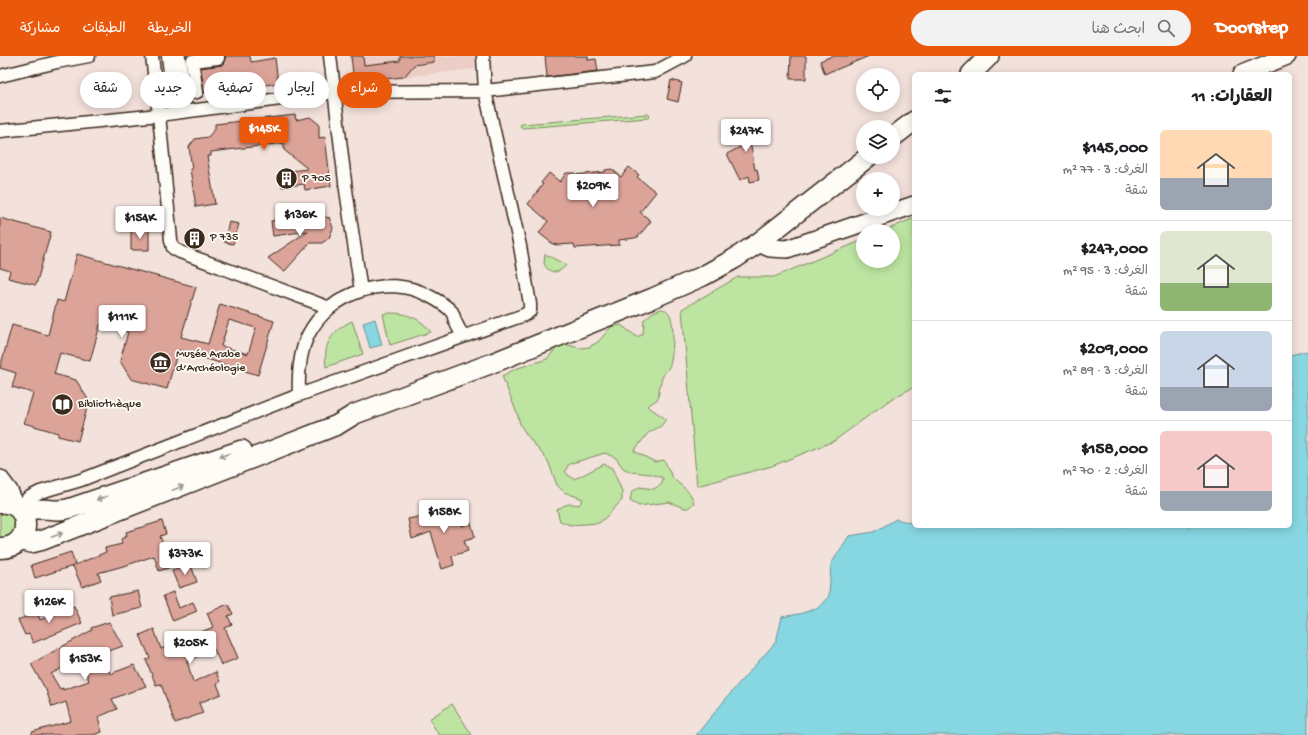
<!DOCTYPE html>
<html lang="ar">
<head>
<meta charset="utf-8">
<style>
  body { margin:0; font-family:"Gochi Hand","Playpen Sans Arabic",sans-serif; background:#f2f2f2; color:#202124; direction:rtl; height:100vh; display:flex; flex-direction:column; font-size:15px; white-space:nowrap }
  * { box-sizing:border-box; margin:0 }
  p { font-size:13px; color:#757577 }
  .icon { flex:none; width:22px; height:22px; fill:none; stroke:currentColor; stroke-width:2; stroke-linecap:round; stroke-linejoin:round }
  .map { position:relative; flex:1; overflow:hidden; direction:ltr }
  .details { position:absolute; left:912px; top:16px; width:380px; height:456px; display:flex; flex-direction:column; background:#fff; border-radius:6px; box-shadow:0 2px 10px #0003; direction:rtl }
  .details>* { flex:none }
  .guide { position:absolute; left:12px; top:16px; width:380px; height:36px; direction:rtl; display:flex; gap:8px }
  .buttons { position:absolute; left:856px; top:12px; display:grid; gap:8px }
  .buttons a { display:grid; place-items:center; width:44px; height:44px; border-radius:50%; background:#fff; box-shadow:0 2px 10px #0003; font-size:20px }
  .price { position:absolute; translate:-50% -34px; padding:0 9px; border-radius:4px; background:#fff; color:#222; font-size:13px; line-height:26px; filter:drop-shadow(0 1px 2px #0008) }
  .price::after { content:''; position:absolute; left:50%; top:24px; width:12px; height:9px; margin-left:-6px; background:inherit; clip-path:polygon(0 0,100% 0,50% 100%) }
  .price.selected { background:#ea580c; color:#fff }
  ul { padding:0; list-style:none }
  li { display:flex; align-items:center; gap:12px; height:100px; padding:0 20px }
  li+li { border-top:1px solid #e0e0e0 }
  li span { display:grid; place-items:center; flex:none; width:112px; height:80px; border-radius:6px; color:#555 }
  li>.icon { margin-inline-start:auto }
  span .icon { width:48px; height:48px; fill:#fffc; stroke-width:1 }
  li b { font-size:17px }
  h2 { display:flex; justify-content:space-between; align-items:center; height:48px; padding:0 20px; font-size:17px }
  .chip { padding:0 14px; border-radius:18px; background:#fff; box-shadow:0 2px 10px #0003; font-size:14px; line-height:36px }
  .chip.selected { background:#ea580c; color:#fff }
  header { display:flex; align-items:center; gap:24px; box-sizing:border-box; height:56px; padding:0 20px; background:#ea580c; color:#fff }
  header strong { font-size:19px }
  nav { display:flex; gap:22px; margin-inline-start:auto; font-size:14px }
  .search { width:280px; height:36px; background:#f2f2f2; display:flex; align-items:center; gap:10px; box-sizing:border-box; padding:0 14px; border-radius:22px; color:#757577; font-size:15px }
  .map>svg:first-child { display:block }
</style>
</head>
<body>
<header>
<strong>Doorstep</strong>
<div class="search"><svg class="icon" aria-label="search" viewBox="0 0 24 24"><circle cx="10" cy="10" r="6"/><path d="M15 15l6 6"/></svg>ابحث هنا</div>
<nav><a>الخريطة</a><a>الطبقات</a><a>مشاركة</a></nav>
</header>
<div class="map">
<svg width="1308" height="679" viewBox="0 0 1308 679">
  <rect width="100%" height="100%" fill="#f3e1db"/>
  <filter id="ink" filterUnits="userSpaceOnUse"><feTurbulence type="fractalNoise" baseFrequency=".025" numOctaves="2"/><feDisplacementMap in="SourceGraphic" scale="8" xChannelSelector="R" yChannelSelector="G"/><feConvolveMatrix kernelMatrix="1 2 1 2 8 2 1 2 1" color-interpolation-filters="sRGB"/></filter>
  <g filter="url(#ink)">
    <path fill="#eccec7" d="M349,0h133l1,12 -130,15 -1,-22h-3z"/>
    <path fill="#bde5a1" stroke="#7c8860" d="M648,58l2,2 -2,2 -125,10 -2,-1 -1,-2 2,-1z
      M914,162v169l-23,12 -57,42 -62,25 -75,20 -15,-177 56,-32h36l89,-37v21h30v-30h-9z
      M545,198l21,11c-7,10 -18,9 -22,-2z
      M661,253c1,0 6,1 6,2 9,6 6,44 3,54 -1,3 -3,5 -5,7 -5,8 -6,18 -7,27l-11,7 19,13 -5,7 -13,7 -14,18 21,11 9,-2c3,5 6,14 9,18 8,9 18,12 21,25l-6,5h-4l-15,-6 -30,4 -9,-5 2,-9 7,-5 15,2 8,-5 1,-6 -12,-4 -20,-2 -8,-4 -7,-10 -11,-5 -36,11 -4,7 3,4 6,4 7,-3 23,-12 8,4 10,23v9l-16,17 -7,6 -29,2 -10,-4 -3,-11c8,-6 12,-7 22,-5l4,-6 -19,-7 -7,-7 -9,-24 -22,-27 -6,-10 -3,-11 -15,-37 13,-7 32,-10 11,-13 6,-2 16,4 9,-1 9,-5 13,-15 10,-2 16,12 6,-3 1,-14 9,-8z
      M391,257c17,0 30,6 40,19l-41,13 -7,-31z
      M352,265l11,33 -37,13c-3,-22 5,-36 26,-46z
      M0,456l10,2 7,10 -4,12 -13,4z
      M452,648l20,31h-33l-10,-16z"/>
    <path fill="#87d7e2" stroke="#699294" d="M375,263l7,26 -12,3 -7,-25z
      M1308,295v384h-612l44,-53 36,-40 6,-25 17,-3 19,-6 11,-12 2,-32 18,-28 25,-4 22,-13 15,4 3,-3v6h376v-171z"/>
    <path fill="#dca399" stroke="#3b2a1e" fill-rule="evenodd" d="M226,0h24l1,6 24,-4 3,25 -24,4 1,3 -28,4 -1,-4 -22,3 -3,-25 22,-3z
      M351,0h12l1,9 36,-4v-5h34v6l-20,3 -10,12 -50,5z
      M545,0h43v4l8,-1 2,12 -51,6z
      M791,0h15v23h-16z
      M832,0h37l-36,15v-1l-8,4 -5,-13z
      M671,24l11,3 -4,19 -11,-3z
      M168,32h8l1,10 -7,1z
      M295,59l1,5 14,-3 9,7v14l6,-1 6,49 -26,4 -1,-6 -22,3 -1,-15 27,-3 -24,-19v-7l-73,9v4h-4l8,48 -19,3 -6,-38h2l-3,-22 6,-8 13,-2 7,-8v-5z
      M764,66l4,8 -11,5v1l-7,4 5,30 2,-1 2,11 -9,2 -1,-6 -9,4 -13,-26 15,-8 -6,-13 16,-8 1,2z
      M629,111l10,8 -2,2 19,15 -16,20 11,9 -13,16 -4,1 -15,2v5l-44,3 -1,-4 -17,1 -4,-1 -14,-11 9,-12 -20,-17 15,-20 -2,-1 8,-10 11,9 6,-9h9v2l30,-3v-2l7,-1 9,8z
      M318,157l10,5 1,-1 4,11 -4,10 -7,5h-12l-26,29 -16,-14 40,-27 -35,5 -2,-15 36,-5z
      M0,162l51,14 -15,53 -28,-7 2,-7 -10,-3z
      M229,166l10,2 -6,20 -9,-2z
      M131,173h18v21h-18z
      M193,173l11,10 -7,7 -11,-9z
      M77,198l119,33 -15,50 27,7 12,-40 54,17 -16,54 -80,-25 -11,39 -36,-10 -11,-18 8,-29 -28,-7 -10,36 -30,-8 -6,21 22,6 13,21 -11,40 -20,-5v-3l-34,-10 9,-30 -21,-6 4,-14 -16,-5 12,-43 36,10 9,-35 7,2zM229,264l27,8 -8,26 -27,-8z
      M457,454l4,16 10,-3 4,14 -11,3 4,11 -16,5 2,9 -12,4 -11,-37 -19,7 -4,-20 15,-3v1z
      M162,465l4,13 -6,2 11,31 -12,4 -5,-15 -27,9 -29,8 3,7 -19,7 -9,-21 -38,12 -4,-13 40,-13 4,13 31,-13 -1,-4 17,-4 -1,-5 6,-3 -1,-4z
      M191,509l6,17 -18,6 -7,-17z
      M138,535l4,17 -30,7 -3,-18z
      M173,536l6,16 14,-6 4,9 -24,10 -10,-25z
      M228,548l5,10 -5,2 4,9 -7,3 13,30 -17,7 -7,-16 -27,12 6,21 23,-10 4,10 -3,2 4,10 -22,9 4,10 -28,10 -14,-39 -5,1 -10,-25 4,-2 -10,-23 14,-6 7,20 52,-22 -6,-14z
      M74,550l8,17 -49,20 -4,-9 -4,1 -7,-15 19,-8 3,8z
      M109,566l14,24 -20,7 7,21 24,-9 12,21 -34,13 5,10 -19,8 4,15 -9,3h-61v-3l39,-11 -5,-19 -14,5 -6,-17 -15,-26 61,-34 -1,-2zM81,602l8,23 -26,9v-2l-3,1 -9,-15z"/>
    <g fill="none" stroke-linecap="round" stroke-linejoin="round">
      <defs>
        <path id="minor" d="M152,0l7,59 12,125 2,8 7,4 150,56
          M168,0l3,25 12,-1
          M179,0l6,44
          M330,0l16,134 15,101
          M0,20l57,-14 32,-6
          M184,38l13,-2 -5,-31 26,-3v-2
          M0,75l159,-16 175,-23 151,-1 170,-19 30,-16
          M299,339c-1,-21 0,-41 9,-60 22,-43 79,-62 121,-39 8,4 17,9 23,16 2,3 2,8 4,11 2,5 5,9 7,13
          M19,453l9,-11 12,-6 41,-12 218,-85 225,-80 6,-4v-7l-10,-58 -35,-155 -2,-35"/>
        <path id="secondary" d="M1242,18l45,-18
          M758,187l12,5 17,1 127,-44
          M0,423l9,12 8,17"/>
        <path id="primary" d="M971,18l18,-18
          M893,81l21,-16
          M22,457c12,-7 23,-3 36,-3 5,0 11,-1 16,-3l168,-57
          M20,484l11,3 12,-3 284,-111 10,-4 18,-11 135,-50 163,-66 50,-22 31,-17 24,-16 110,-86"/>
        <path id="trunk" d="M0,447c33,-3 34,46 0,45"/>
      </defs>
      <use href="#minor" stroke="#3b2a1e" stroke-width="15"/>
      <use href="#secondary" stroke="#3b2a1e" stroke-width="20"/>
      <use href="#primary" stroke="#3b2a1e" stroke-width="22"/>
      <use href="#trunk" stroke="#3b2a1e" stroke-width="23"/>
      <use href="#minor" stroke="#fdfcf7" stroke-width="12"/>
      <use href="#secondary" stroke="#fdfcf7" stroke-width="17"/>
      <use href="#primary" stroke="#fdfcf7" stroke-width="19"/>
      <use href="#trunk" stroke="#fdfcf7" stroke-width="20"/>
    </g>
    <defs><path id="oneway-shaft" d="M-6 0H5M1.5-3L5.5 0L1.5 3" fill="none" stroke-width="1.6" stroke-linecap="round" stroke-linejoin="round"/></defs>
    <g stroke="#9c938a">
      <use href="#oneway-shaft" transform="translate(225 399) rotate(161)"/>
      <use href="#oneway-shaft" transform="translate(178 432) rotate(-21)"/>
      <use href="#oneway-shaft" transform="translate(102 442) rotate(161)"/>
      <use href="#oneway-shaft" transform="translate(57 479) rotate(-21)"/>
    </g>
  </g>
  <defs>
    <symbol id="building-disc" viewBox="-11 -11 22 22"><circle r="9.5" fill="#3b2a1e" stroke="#fdfcf7"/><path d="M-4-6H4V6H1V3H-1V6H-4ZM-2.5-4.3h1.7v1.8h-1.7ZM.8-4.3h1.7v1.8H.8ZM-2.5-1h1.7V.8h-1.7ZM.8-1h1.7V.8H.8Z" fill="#fff"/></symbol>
    <symbol id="museum-disc" viewBox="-11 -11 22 22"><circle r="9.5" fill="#3b2a1e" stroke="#fdfcf7"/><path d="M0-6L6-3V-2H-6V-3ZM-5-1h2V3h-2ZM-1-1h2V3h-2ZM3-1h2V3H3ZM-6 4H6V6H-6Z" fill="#fff"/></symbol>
    <symbol id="library-disc" viewBox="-11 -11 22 22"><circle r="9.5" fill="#3b2a1e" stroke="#fdfcf7"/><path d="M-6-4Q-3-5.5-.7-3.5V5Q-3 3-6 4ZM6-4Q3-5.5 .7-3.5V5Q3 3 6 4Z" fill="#fff"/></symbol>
  </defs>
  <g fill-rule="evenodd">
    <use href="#building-disc" x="274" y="110" width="25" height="25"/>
    <use href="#building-disc" x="182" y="170" width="25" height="25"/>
    <use href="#museum-disc" x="148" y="294" width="25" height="25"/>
    <use href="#library-disc" x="50" y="336" width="25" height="25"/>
  </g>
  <g text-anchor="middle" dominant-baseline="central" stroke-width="3.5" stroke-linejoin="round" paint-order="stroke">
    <g font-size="12" fill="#3b2a1e" stroke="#fdfcf7" text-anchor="start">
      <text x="302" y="123">P 705</text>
      <text x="210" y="182">P 735</text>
      <text x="176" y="299">Musée Arabe<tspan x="176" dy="14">d’Archéologie</tspan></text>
      <text x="78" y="349">Bibliothèque</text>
    </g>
  </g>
</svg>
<div class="buttons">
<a><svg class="icon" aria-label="locate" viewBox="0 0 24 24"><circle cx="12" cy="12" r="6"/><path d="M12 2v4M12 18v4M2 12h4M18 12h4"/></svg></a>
<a><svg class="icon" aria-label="layers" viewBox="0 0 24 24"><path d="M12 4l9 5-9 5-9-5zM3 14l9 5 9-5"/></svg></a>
<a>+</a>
<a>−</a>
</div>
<b class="price selected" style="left:264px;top:95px">$145K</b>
<b class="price" style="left:746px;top:97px">$247K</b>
<b class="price" style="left:593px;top:152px">$209K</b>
<b class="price" style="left:300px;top:181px">$136K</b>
<b class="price" style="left:140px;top:184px">$154K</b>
<b class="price" style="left:122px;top:283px">$111K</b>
<b class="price" style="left:444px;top:478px">$158K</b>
<b class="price" style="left:185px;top:520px">$373K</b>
<b class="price" style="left:49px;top:568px">$126K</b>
<b class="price" style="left:190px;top:609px">$205K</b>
<b class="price" style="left:85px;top:625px">$153K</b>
<div class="guide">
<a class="chip selected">شراء</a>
<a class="chip">إيجار</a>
<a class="chip">تصفية</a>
<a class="chip">جديد</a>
<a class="chip">شقة</a>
</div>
<section class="details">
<h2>العقارات: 11<svg class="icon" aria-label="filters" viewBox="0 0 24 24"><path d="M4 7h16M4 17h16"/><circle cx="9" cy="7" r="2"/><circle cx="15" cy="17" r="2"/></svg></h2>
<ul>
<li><span style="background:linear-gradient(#ffd9b3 60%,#9aa5b1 0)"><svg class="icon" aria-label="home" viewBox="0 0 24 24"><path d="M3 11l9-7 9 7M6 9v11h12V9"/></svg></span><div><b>$145,000</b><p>الغرف: 3 · 77 m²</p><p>شقة</p></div></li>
<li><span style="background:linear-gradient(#dfe7d0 65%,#8fb573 0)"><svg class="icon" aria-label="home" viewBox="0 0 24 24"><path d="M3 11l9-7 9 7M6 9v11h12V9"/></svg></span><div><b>$247,000</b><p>الغرف: 3 · 95 m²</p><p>شقة</p></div></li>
<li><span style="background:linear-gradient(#c9d6e8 70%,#9aa5b1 0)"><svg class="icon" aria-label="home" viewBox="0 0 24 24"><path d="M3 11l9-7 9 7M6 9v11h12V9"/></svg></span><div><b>$209,000</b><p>الغرف: 3 · 89 m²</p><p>شقة</p></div></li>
<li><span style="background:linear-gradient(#f6c9c9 75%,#9aa5b1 0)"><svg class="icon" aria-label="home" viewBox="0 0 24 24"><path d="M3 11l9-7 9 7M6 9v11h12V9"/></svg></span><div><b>$158,000</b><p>الغرف: 2 · 70 m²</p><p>شقة</p></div></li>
</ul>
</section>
</div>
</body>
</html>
